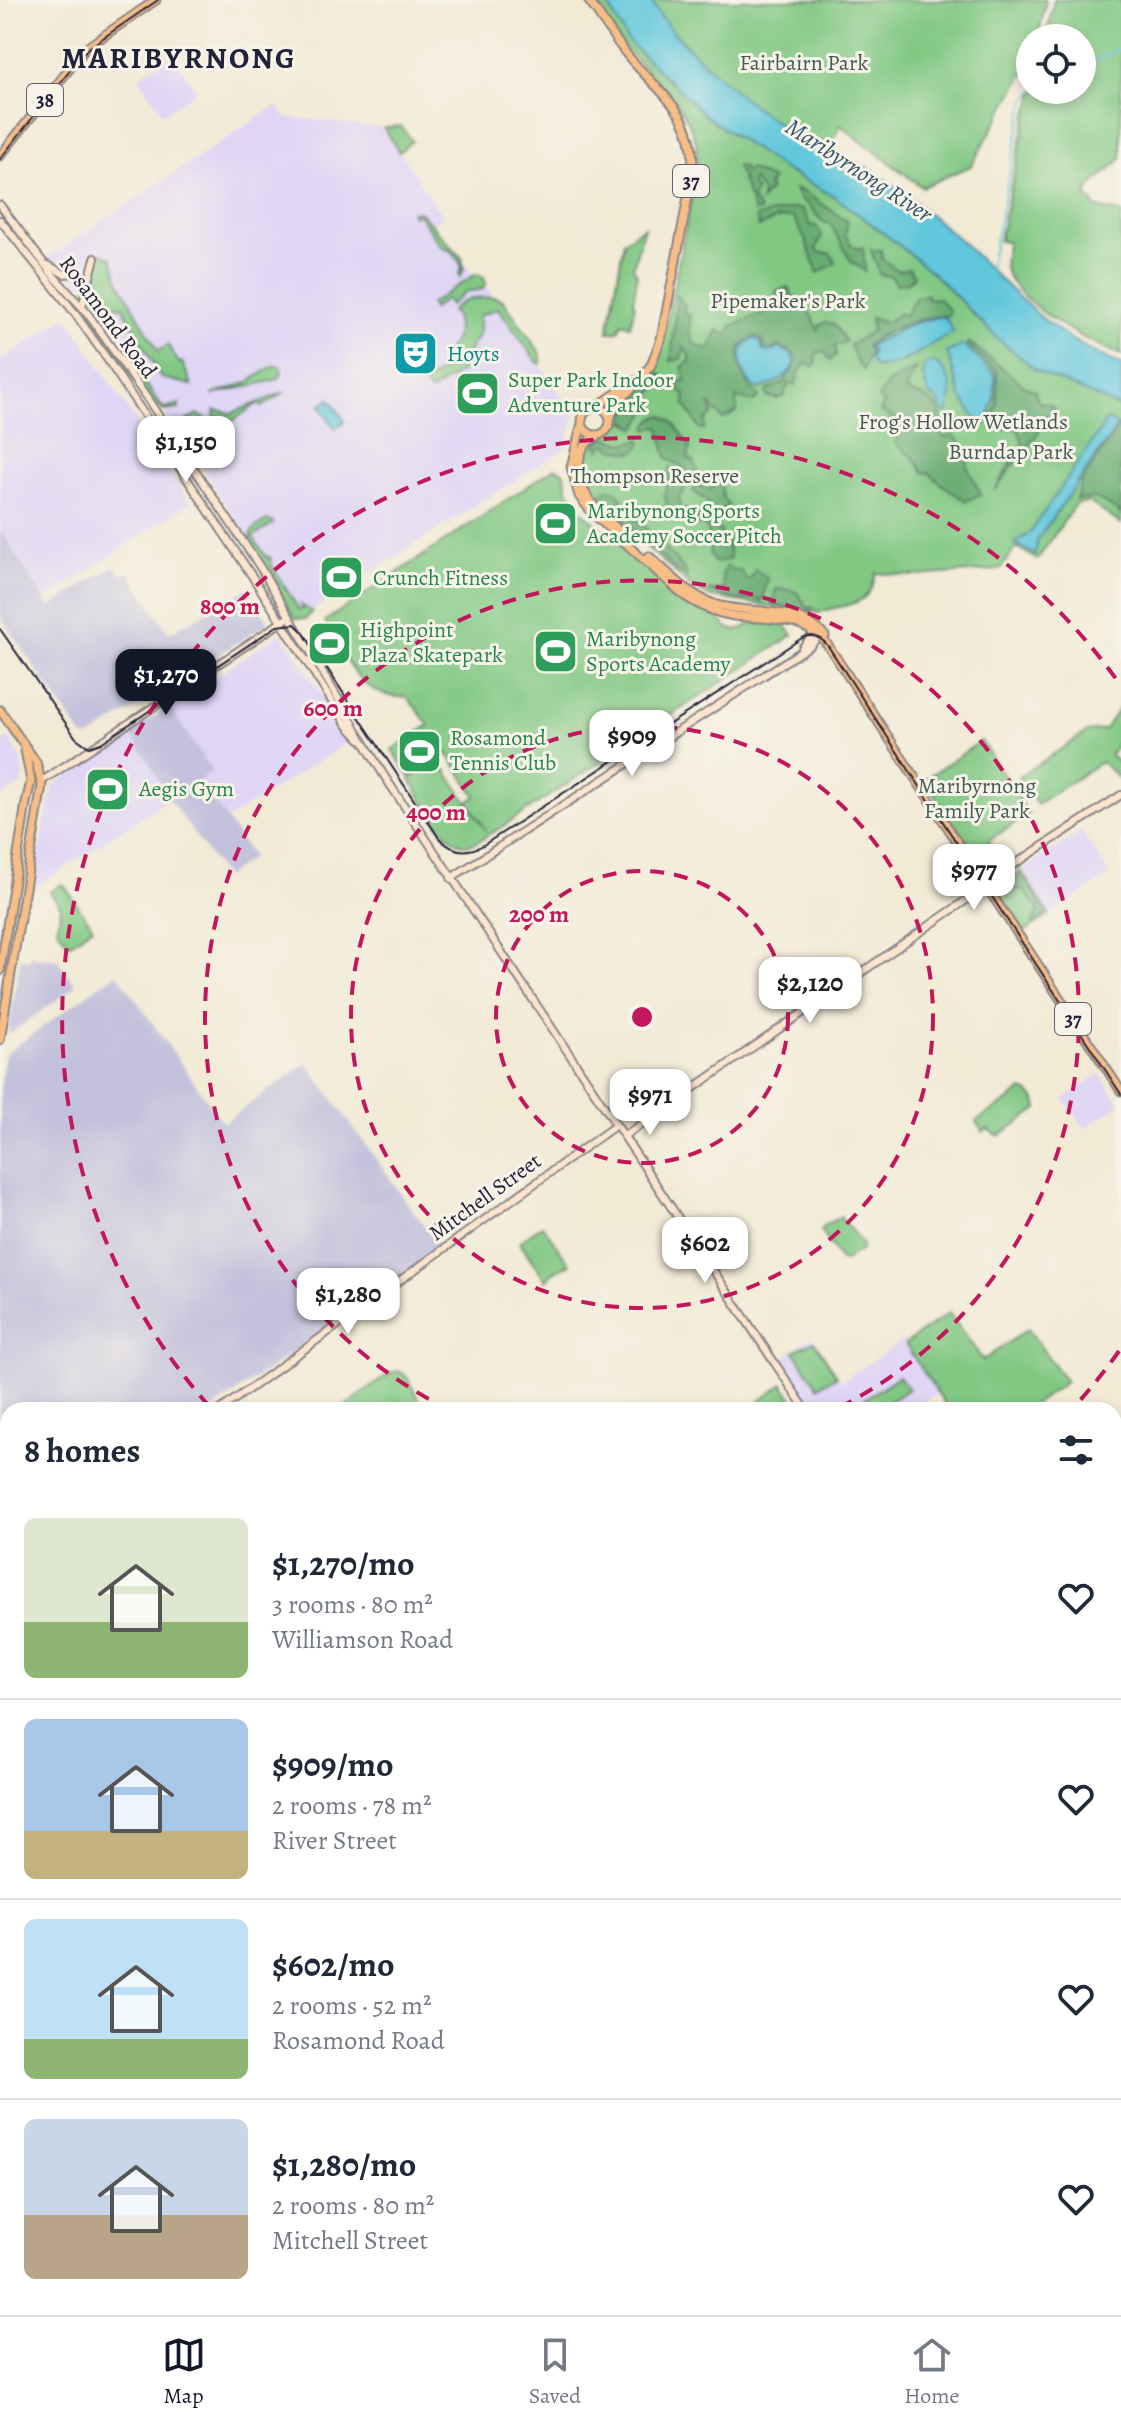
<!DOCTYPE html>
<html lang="en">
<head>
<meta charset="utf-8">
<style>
  body { margin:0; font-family:Alegreya,serif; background:#f2f2f3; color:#1f2937; height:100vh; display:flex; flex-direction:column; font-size:30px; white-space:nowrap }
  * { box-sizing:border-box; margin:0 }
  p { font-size:26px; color:#747a83 }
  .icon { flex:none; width:44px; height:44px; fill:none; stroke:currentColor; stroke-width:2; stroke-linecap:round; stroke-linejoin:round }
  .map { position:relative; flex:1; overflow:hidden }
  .side { position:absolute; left:0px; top:1402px; width:1122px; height:914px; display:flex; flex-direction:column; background:#fff; border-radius:24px 24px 0 0; box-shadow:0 4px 12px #0003 }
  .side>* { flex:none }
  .controls { position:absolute; left:1016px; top:24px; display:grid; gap:16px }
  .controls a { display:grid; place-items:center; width:80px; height:80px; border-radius:50%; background:#fff; box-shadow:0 4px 12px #0003; font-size:40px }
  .price { position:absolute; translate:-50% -68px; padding:0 18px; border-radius:16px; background:#fff; color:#222; font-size:26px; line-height:52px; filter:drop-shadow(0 2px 4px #0008) }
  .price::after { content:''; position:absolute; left:50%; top:48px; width:24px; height:18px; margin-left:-12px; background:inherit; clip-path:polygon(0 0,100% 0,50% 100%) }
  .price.current { background:#111827; color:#fff }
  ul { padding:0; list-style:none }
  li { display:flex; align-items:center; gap:24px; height:200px; padding:0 24px }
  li+li { border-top:2px solid #e0e1e3 }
  li span { display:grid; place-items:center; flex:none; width:224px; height:160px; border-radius:12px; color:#555 }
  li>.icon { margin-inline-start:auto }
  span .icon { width:96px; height:96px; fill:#fffc; stroke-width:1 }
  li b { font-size:34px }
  h2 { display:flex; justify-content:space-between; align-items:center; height:96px; padding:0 24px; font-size:34px }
  .dock { display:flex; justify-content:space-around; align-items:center; height:112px; border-top:2px solid #e0e1e3; background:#fff; font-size:22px; color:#747a83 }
  .dock a { display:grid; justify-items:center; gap:4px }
  .dock .current { color:#111827 }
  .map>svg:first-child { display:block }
</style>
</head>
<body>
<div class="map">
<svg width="1121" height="2315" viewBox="0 0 1121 2315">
  <rect width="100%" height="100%" fill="#f7f3e8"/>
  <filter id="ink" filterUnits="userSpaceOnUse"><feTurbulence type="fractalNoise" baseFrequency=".0125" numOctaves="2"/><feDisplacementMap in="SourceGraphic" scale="16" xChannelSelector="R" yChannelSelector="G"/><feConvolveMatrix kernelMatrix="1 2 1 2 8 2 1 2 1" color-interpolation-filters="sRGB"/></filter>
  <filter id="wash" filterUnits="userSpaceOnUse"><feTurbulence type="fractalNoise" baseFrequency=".006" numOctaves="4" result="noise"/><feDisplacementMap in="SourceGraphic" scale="32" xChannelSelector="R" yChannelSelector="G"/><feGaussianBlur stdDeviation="1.8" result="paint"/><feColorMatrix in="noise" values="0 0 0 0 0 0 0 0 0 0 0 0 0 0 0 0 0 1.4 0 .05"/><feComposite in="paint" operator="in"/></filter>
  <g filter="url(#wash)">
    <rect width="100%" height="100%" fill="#f2ead5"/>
    <path fill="#dfd5f5" d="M172,55l25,36 -34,23 -25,-37z
      M277,105l8,12 99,11 59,89 -14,9 69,75 77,115 -11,33 -263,168 -66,-98 -54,-86 -6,-4 -9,-12v-7l-6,-4 -71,-97 2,-19 -46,-31z
      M67,317l123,186 -144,96 -46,-69v-169z
      M279,634l4,1 69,104 -126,81 -27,-40 13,-9 -43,-64z
      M129,732l19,28 21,39 -138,91 22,-104z
      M9,738l13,25 2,14 -3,7 -21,15v-55z
      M1081,831l29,44 -60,40 -29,-44z
      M1100,1074l20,30 -35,24 -21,-29z
      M949,1313l34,47 45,-31 38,53 -40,28h-27l-3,-4 -6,4h-41l-12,-17 -25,17h-99l-34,-50 33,-23 29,45 62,-42 2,3z
      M1121,2259v41l-7,5v-41z
      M975,2308h54l-11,7h-29l-3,-4 -6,4z
      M1049,2308h61l-11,7h-60z"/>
    <path fill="#c3c1db" d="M0,530l50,77 64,-41 6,7 6,1 3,-2 40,61 78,-44 22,33 -179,115h-7l-83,-121z
      M169,707l43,64 -13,10 54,76 -28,20 -56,-78 -21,-39 -19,-28z
      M30,956l28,4 18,26 -68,49 12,-76 9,1z
      M117,973l106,150 84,-60 133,185 -229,162h-203v144l-8,5v-470l5,-35z"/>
    <path fill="#81c883" stroke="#52755f" stroke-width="2" d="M592,0h14l7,15 23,34 72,69 77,52 49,26 60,45 40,33 63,64 40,33 84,37v116l-32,-22 -13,2 -39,56 -20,-13 -18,23 -85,6 -38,-3c-7,38 -31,29 -59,40l-5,-6 -9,8 -11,-5 -81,-13 -21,-11 -82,-73 -20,-25 -3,-32 6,-10 19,-16 11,-25 27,-29 12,-22 36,-179 1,-30 -8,-22 -13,-21 -52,-55z
      M651,0h395l-8,38h-8v25l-59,103 -49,21 -82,-62 -11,26c-17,-8 -34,-16 -50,-26 -35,-24 -111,-88 -128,-125z
      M1054,0h67v159l-29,26 -6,10 11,13 24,5v142c-34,-13 -97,-47 -114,-81 -5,-11 -2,-21 1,-32l-9,-1 27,-123 10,-28h46v-52h-36z
      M401,126l11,15 -13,11 -15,-24z
      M419,211l43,47 2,11 -4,8 -1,-3 3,-8 -10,-15 -10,-3 -24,-35 -5,3 -2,-4z
      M644,227l-11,40 4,8 -4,29 2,1 -5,21 -8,-3 -4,8 -10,1 16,-91z
      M101,253l11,5 6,21 40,72 10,-6 11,18 3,-1 10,23 -31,-7 -38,-71 -29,-3v6l67,96 6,3 12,-5v5l-16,2 -19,-17 -62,-87 13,-49z
      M476,274l8,3 2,8 -3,4 -18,3 -15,13 -4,-6 -13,10 -3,-5z
      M495,297l8,3 38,54v10l-4,-2 -39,-54 -19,8v18l-12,20 2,12 -39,26 -6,-8 22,-16 -5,-6c11,-23 21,-22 13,-49l-3,-1c10,-15 28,-13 44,-15z
      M273,366h6l3,5 -2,6 -5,3 -63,15 35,-12z
      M285,392l-23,15 -3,-4 -30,20 -11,-1 -4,-6 1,-6 17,3z
      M198,414l8,5 -8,7 8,11 -21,15 -9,-14c2,-12 12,-19 22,-24z
      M555,468l9,4 4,17 11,19 100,90 38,19 11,11 9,3 16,-8 32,2 8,10 -296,195c-7,2 -15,11 -25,14 -24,8 -51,-47 -62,-65l29,-19 47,70 -18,-28 8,-6 -29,-43 -37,24 -18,-27 37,-25 -22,-28c-47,3 -62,-40 -82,-76z
      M267,520l7,3 -21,14 14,21 3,-1 2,9 27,44 4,-1 -2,-4 11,7 -6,7 -12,-1 -43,-74c-4,-12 7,-19 16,-24z
      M1121,705v34l-11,16 11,10v15l-20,-18 -64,42 -18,-27 68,-45 18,-3z
      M981,741l48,73 -41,27 14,21 -17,9 -61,-91z
      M1021,871l29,44 -26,17 -29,-44z
      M63,884l30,43 -24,17 -12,-16 4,-21 -11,-15z
      M1022,1090c7,0 16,12 16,19l-39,27 -12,-7 -4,3 -7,-10c16,-13 33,-19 46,-32z
      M840,1217l22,27 -1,6 -16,11 -5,-1 -19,-29 2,-5z
      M542,1225l28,39 -14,6 -10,10 -27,-38z
      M949,1313l34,47 45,-31 38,53 -40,28h-27l-3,-4 -6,4h-41l-44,-66z
      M814,1341l23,35 -19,11 -24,-36z
      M399,1371l7,5 19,34h-85l50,-37z
      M899,1376l9,13 -31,21h-29z
      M783,1384l18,26h-50l-1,-2z
      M8,2064v167l-8,-12v-153z"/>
    <path fill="#68ac71" stroke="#456756" stroke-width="2" d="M737,166h5l3,6 5,-3 22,11 -4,6 2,3 -9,12 1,-9 -9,-13 -2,5 5,7 -4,8 8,12 -6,1z
      M795,189l9,3 44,30 -3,12 6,10 7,5 5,-2 2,24 -14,-10 -21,-38h-6c-8,-8 -14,-19 -24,-24z
      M794,208l9,2 7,15 6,1 6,9 -6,15 5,3h9l6,10 -18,10 -13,-34 -12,-22 -17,2 -17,8 -3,-10z
      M871,250h10l1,9 16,12 11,-3 5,8 -6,6 -11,2 -6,-8 -11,-1z
      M788,287l11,20 4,-2 10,13 5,12 2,-5 6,-3 8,3 12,16 -11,5 1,9 -6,5 -6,-9 -6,1 -3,5 2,6 -4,4 -7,-4 -8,11 -2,11 -8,-1 -4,12 -7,3 -10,-3 -1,-5 19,-9 2,-7 6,-4 3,-13 -5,-7 -14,-5 -7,5 -6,-1 -1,-9 -8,-4c-28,10 -13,44 4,59l-5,6 -18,-4 1,14 -14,7 -14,-15 4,10 -8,7v8h-5l-15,-24v-10l-7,-6v-7l8,-2 -4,-13 9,-7 -7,-13 -3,12 -10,2 6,-66 8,10 -2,7 7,3v18l4,11 15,6 9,-20 9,5 5,-9 40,-16 4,-19z
      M927,294l1,5 10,-1 11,12v5c-25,1 -65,14 -83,31l4,7 -7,17 -6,-7 -7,-18 22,-14 -2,-13 16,5 13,-10 6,3 10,-18z
      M969,342l57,45 9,4 3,11 9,1 8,5 -11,9 -4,13 -46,61 29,-47 -5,-15h-26l-2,-8 7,-16v-33l-30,-28z
      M917,368l-12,22c14,6 36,10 36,28 0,9 -1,12 3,20l9,-3 17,17 -3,14 14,28 -15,7c-9,-6 -31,-20 -36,-28l-7,-1 -10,-15 -16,-12 -5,-27 -12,-7 4,-8 -6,-5 11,-16z
      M657,371l6,5 -2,7 -16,18 5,6 -14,21 -12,-8v-5z
      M661,415c16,6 19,20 29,31l-2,13 6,2 5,15h-12l-4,-9 -16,-9 -7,-30 -5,-2 -7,4 -1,-3 5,-7z
      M1119,426h2v87l-25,-15 -20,2 5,-18z
      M606,437c14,6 20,9 35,2v6l-8,8 -22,-5 -3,-4 -6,1 -1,4 -6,-5z
      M671,468l6,6 8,16 -6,7 1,12 9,2 5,7h6v-6c17,14 29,24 30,47l-15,4 -5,-8 -3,-28 -7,-3 -6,2 -8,-7 -22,-2 6,-8c-11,-15 -1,-25 1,-41z
      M713,479l8,4 2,15 6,7 -5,4v7l-4,1 -14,-10 2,-5 -15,-11 4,-5 15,4z
      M609,489l7,2 16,22 54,58 1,6 -9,-5 -73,-66 -6,-7v-5z
      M727,566l7,5h7l6,9 5,-3 3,-8 13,10 -6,23 -7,-3 -19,1 -28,-9 17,-2 -3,-14z
      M776,589c31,0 20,10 37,23l-5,4 -16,-8 -20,-3z
      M1021,872l27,42 -14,10 -2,-2 7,-11 -14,-20 -25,-5z"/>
    <path fill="#60c7dc" stroke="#41748c" stroke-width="2" d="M606,0h45c18,39 111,118 151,138 26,14 57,22 81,40 27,21 56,42 80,65 48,47 93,98 158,121v44l-84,-37 -40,-33 -63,-64 -40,-33 -60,-45 -49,-26 -77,-52 -81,-78z
      M938,317l8,1 7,14c-7,6 -13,7 -21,12 -16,10 -39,27 -59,22l-3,-7 2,-7 -4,-6 44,-22z
      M754,338l7,4 2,9 7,1 9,-4 10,4 7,9c-7,16 -21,23 -38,28 -18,-10 -26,-42 -4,-51z
      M964,345l31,30 -1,26 -8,22 -5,3 -20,-29 -14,-45z
      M933,362c20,11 21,31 14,51l-4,-1 -4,-11 -11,-7 -5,-19 2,-10z
      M330,399l14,21 -1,4 -8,5 -15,-23z
      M1107,420l11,5 -80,114 -3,16 -20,-12 15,-10z"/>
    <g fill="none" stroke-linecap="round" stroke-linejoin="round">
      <path stroke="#60c7dc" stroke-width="2" d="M1082,67l39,-19
        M989,271l34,-162 3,-9 9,-10"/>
    </g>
  </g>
  <g filter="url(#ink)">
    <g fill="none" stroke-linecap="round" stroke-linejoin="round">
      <defs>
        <path id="secondary" d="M0,205l52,69 36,40 56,80 116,173 123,207 423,636
          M0,220l74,92 31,44 147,220 95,149 13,14
          M48,265l16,9 9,-1
          M82,307l13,-49
          M802,648l12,-15
          M42,781l247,-164
          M451,878l360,-233 8,-9
          M624,1136l354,-244 14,-13 129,-84
          M220,1410l396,-285
          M1114,1519l7,11
          M0,1568l8,-6
          M1114,1874l7,10
          M1114,2003l7,-2
          M1114,2258l7,-5
          M481,2315l10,-7
          M1029,2315l10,-7"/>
        <path id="primary" d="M588,0c14,18 25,38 40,56 34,40 71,60 64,120l-31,163 -10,26 -16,20 -21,21 -4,14
          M0,156l86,-108 70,-48
          M596,407l38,-26
          M582 421a14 14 0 1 1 28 0a14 14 0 1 1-28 0Z
          M582,423l-11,44 8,29 14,18 89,80c15,11 33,19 52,22 34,4 68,-2 93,28l294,447
          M600,435c-11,4 -18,12 -20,23 -8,35 25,60 48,80
          M649,556c20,18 40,39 65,48 37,12 83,-1 111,32
          M0,710l36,52 6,23 -42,255
          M0,971l26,-168 5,-22 -6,-31"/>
        <path id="highway" d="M1114,1445l7,-2
          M0,1741l8,-2"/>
      </defs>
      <use href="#secondary" stroke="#8a8688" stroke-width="10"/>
      <use href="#primary" stroke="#8a8688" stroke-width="11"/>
      <use href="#highway" stroke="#8a8688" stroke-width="12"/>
      <use href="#secondary" stroke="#fce5cf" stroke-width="6"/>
      <use href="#primary" stroke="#f7be87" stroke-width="7"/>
      <use href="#highway" stroke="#f7be87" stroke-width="8"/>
      <path stroke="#22223b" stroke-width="2" d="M0,159l87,-110 71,-49
        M0,629l76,109 13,9 12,-4 176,-117 18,-2 8,8 136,206c14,15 29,16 46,6l317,-206c11,-5 19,-1 26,8l293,448"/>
    </g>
  </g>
  <g fill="none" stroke="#c2185b" stroke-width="4" stroke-dasharray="14 10">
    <circle cx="642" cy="1017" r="146"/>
    <circle cx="642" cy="1017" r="291"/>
    <path d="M450 1410A437 437 0 1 1 834 1410"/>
    <path d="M1119 1351A582 582 0 0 1 1075 1406M209 1406A582 582 0 1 1 1119 683"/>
  </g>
  <defs>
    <symbol id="theatre-square" viewBox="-11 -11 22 22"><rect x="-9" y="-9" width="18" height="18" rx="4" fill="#0f9aa8" stroke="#f7f3e8"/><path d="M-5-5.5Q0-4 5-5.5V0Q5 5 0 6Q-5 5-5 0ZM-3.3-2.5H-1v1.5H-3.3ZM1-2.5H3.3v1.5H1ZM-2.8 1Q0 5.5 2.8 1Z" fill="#fff"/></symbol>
    <symbol id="stadium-square" viewBox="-11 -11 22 22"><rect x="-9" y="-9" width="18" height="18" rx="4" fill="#2e9e5b" stroke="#f7f3e8"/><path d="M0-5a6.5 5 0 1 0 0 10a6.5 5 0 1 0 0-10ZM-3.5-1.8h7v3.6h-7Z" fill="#fff"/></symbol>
  </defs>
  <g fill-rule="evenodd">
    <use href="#theatre-square" x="390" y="328" width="51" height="51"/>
    <use href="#stadium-square" x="452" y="368" width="51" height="51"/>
    <use href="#stadium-square" x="530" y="498" width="51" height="51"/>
    <use href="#stadium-square" x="316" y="552" width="51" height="51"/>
    <use href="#stadium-square" x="304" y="618" width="51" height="51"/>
    <use href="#stadium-square" x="530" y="626" width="51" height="51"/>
    <use href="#stadium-square" x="394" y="726" width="51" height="51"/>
    <use href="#stadium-square" x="82" y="764" width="51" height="51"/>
  </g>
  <g text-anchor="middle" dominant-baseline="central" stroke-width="6" stroke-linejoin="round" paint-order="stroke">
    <g fill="#f7f3e8" stroke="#62616f" stroke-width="2">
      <rect x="27" y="84" width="36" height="32" rx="6"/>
      <rect x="673" y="165" width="36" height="32" rx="6"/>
      <rect x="1055" y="1003" width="36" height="32" rx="6"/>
    </g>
    <g font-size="20" font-weight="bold" fill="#22223b">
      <text x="45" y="100">38</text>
      <text x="691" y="181">37</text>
      <text x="1073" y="1019">37</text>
    </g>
    <g font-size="22" fill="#435c54" stroke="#f7f3e8">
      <text x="804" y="63">Fairbairn Park</text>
      <text x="788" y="301">Pipemaker's Park</text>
      <text x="963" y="422">Frog's Hollow Wetlands</text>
      <text x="1011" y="452">Burndap Park</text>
      <text x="655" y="476">Thompson Reserve</text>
      <text x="977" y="786">Maribyrnong<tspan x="977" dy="25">Family Park</tspan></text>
    </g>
    <g font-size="22" fill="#22223b" stroke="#f7f3e8">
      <text transform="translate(108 317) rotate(53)">Rosamond Road</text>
      <text transform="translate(485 1197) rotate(-36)">Mitchell Street</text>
    </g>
    <g font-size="22" fill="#0d838f" stroke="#f7f3e8" text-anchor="start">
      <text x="447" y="354">Hoyts</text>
    </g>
    <g font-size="22" fill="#27864d" stroke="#f7f3e8" text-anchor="start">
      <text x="508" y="380">Super Park Indoor<tspan x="508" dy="25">Adventure Park</tspan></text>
      <text x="587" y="511">Maribynong Sports<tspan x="587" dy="25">Academy Soccer Pitch</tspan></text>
      <text x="373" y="578">Crunch Fitness</text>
      <text x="360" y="630">Highpoint<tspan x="360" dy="25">Plaza Skatepark</tspan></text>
      <text x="586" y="639">Maribynong<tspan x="586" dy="25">Sports Academy</tspan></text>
      <text x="450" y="738">Rosamond<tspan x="450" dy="25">Tennis Club</tspan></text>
      <text x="139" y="789">Aegis Gym</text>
    </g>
    <g font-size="24" font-style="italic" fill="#35546b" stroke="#f7f3e8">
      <text transform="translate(859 170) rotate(33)">Maribyrnong River</text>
    </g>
    <g font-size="30" font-weight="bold" letter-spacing="2" fill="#22223b" stroke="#f7f3e8">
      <text x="179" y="58">MARIBYRNONG</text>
    </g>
  </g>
  <circle cx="642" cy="1017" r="12" fill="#c2185b" stroke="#f7f3e8" stroke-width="4"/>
  <g font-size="24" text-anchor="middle" font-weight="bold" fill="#c2185b" stroke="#f7f3e8" stroke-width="6" stroke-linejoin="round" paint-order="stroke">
    <text x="230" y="614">800 m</text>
    <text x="333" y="716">600 m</text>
    <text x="436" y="820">400 m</text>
    <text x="539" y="922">200 m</text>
  </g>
</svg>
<div class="controls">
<a><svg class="icon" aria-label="locate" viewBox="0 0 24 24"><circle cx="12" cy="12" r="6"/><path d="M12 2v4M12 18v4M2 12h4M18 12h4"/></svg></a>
</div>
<b class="price" style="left:186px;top:484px">$1,150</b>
<b class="price current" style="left:166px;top:717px">$1,270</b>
<b class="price" style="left:632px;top:778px">$909</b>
<b class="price" style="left:974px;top:912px">$977</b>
<b class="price" style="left:810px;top:1025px">$2,120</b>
<b class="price" style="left:650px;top:1137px">$971</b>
<b class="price" style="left:705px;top:1285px">$602</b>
<b class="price" style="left:348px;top:1336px">$1,280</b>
<section class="side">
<h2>8 homes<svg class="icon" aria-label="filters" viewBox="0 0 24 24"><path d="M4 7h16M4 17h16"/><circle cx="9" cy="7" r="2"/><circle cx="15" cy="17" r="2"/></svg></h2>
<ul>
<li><span style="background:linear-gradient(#dfe7d0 65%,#8fb573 0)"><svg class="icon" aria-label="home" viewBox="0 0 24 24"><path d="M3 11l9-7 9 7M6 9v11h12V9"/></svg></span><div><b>$1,270/mo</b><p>3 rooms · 80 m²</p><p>Williamson Road</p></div><svg class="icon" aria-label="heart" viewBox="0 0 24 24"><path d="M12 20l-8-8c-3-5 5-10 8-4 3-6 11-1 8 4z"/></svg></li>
<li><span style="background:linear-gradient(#a9c7e8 70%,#c2b280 0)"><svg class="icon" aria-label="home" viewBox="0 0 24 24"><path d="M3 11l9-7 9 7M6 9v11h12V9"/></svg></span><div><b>$909/mo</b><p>2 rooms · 78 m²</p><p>River Street</p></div><svg class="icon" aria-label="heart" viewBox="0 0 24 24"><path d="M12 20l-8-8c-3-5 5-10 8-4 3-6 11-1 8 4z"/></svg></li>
<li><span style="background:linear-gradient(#bfe0f5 75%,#8fb573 0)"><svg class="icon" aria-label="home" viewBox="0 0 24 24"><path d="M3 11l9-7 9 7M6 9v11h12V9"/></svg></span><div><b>$602/mo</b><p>2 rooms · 52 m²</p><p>Rosamond Road</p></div><svg class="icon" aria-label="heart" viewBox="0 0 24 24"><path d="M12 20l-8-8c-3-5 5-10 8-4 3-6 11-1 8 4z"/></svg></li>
<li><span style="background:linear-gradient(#c9d6e8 60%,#b9a48a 0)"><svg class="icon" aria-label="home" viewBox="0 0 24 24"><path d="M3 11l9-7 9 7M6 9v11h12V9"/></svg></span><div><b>$1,280/mo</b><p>2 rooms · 80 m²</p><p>Mitchell Street</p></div><svg class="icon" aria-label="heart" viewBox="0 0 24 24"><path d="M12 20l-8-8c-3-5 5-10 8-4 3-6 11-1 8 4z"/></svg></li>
</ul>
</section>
</div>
<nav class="dock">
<a class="current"><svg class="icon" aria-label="map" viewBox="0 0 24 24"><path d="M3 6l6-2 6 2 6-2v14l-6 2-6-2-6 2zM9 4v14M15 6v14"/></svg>Map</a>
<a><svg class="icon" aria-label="saved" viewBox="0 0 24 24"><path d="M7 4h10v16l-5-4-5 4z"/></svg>Saved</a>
<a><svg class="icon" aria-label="home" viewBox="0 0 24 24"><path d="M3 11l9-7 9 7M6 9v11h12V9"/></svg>Home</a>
</nav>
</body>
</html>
